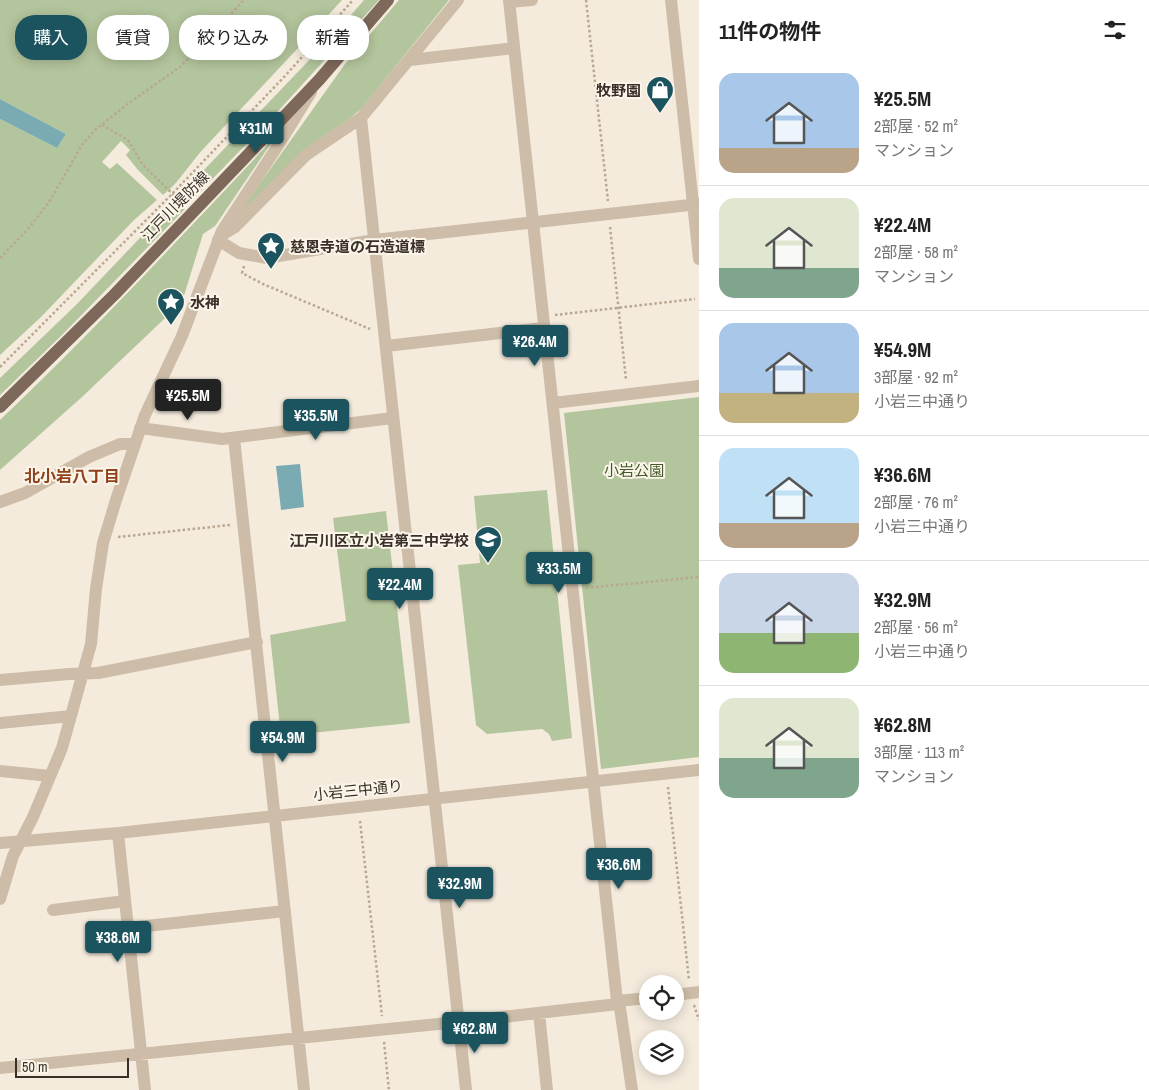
<!DOCTYPE html>
<html lang="ja">
<head>
<meta charset="utf-8">
<style>
  body { margin:0; font-family:"Archivo Narrow","Noto Sans JP",sans-serif; background:#f2f2f2; color:#222; height:100vh; display:flex; flex-direction:column; font-size:19px; white-space:nowrap }
  * { box-sizing:border-box; margin:0 }
  p { font-size:16px; color:#767676 }
  .icon { flex:none; width:28px; height:28px; fill:none; stroke:currentColor; stroke-width:2; stroke-linecap:round; stroke-linejoin:round }
  .map { position:relative; flex:1; overflow:hidden }
  .side { display:flex; flex-direction:column; background:#fff; width:450px }
  .side>* { flex:none }
  .guide { position:absolute; left:15px; top:15px; width:475px; height:45px; display:flex; gap:10px }
  .controls { position:absolute; left:639px; top:975px; display:grid; gap:10px }
  .controls a { display:grid; place-items:center; width:45px; height:45px; border-radius:50%; background:#fff; box-shadow:0 2px 12px #0003; font-size:25px }
  .scale { position:absolute; left:15px; bottom:12px; width:114px; box-sizing:border-box; padding-left:5px; border:2px solid #3a3029; border-top:0; font-size:14px; line-height:18px; white-space:nowrap; color:#3a3029; -webkit-text-stroke:4px #fbf5ea; paint-order:stroke }
  .price { position:absolute; translate:-50% -42px; padding:0 11px; border-radius:5px; background:#1b535e; color:#fff; font-size:16px; line-height:32px; filter:drop-shadow(0 1px 2px #0008) }
  .price::after { content:''; position:absolute; left:50%; top:30px; width:15px; height:11px; margin-left:-8px; background:inherit; clip-path:polygon(0 0,100% 0,50% 100%) }
  .price.current { background:#222; color:#fff }
  ul { padding:0; list-style:none }
  li { display:flex; align-items:center; gap:15px; height:125px; padding:0 20px }
  li+li { border-top:1px solid #e0e0e0 }
  li span { display:grid; place-items:center; flex:none; width:140px; height:100px; border-radius:15px; color:#555 }
  li>.icon { margin-inline-start:auto }
  span .icon { width:60px; height:60px; fill:#fffc; stroke-width:1 }
  li b { font-size:21px }
  h2 { display:flex; justify-content:space-between; align-items:center; height:60px; padding:0 20px; font-size:21px }
  .chip { padding:0 18px; border-radius:20px; background:#fff; box-shadow:0 2px 12px #0003; font-size:18px; line-height:45px }
  .chip.current { background:#1b535e; color:#fff }
  main { display:flex; flex:1; min-height:0 }
  .map>svg:first-child { display:block }
</style>
</head>
<body>
<main>
<div class="map">
<svg width="699" height="1090" viewBox="0 0 699 1090">
  <rect width="100%" height="100%" fill="#f4ebdd"/>
  <path fill="#b3c59c" d="M0,0h342c-45,50 -91,98 -136,146 -15,15 -26,36 -43,49l-25,-25 -12,-15 4,-5 -9,-9 -19,21 8,7 7,-6 40,37 -23,20 -94,98 -40,37v-236l57,29 9,-14 -66,-35z
    M364,0h15l-108,119 -83,85 -9,-8 159,-166z
    M399,0h50l-87,108 -128,112 111,-156z
    M276,136l-61,90 -12,8 -21,68 -100,95 -82,73v-50c96,-91 185,-188 276,-284z
    M176,200l9,9 -122,125 -63,61v-17l77,-74z
    M699,397v360l-98,12 -37,-356z
    M547,490l25,248 -20,3 -3,-7 -7,-5 -55,5 -11,-9 -18,-160 22,-2 -6,-67z
    M386,511l24,212 -129,13 -11,-101 76,-14 -13,-103z"/>
  <path fill="#7aabb3" d="M0,99l66,35 -9,14 -57,-29z
    M300,464l4,43 -23,3 -5,-44z"/>
  <g fill="none" stroke-linecap="round" stroke-linejoin="round">
    <path stroke="#b9a792" stroke-width="2.5" stroke-dasharray="2.5 2.5" stroke-linecap="butt" d="M586,0l22,201
      M102,125l26,15 15,25 40,39
      M610,227l16,153
      M0,258l28,-29 21,-27 33,-57 13,-15 34,-27 51,-36 64,-67
      M244,266l-2,7 21,11 107,45
      M555,315l140,-16
      M0,367l173,-174 112,-117 68,-76
      M118,537l112,-12
      M586,588l113,-11
      M668,787l21,193
      M360,821l22,195
      M694,1005l5,15
      M384,1042l5,48"/>
    <path stroke="#cdbda8" stroke-width="12" d="M458,0l-97,118 105,972
      M509,0l108,1001
      M671,0l28,259
      M509,2l23,-2
      M410,60l104,-12
      M220,236l15,-9 71,-72 55,-37
      M218,240l21,13 28,5 107,-18 325,-36
      M386,346l158,-18
      M553,403l146,-17
      M140,428l82,11 171,-21
      M234,438l70,652
      M0,502l25,-9 64,-36 31,-13h15
      M0,680l69,-6 29,-1 159,-31
      M0,723l71,-7
      M0,771l50,5
      M118,833l27,257
      M0,843l118,-10 581,-63
      M0,899l13,-43 20,-39 29,-69 29,-104 5,-55 7,-46 13,-43 29,-85 37,-79 40,-105 57,-87 32,-52
      M53,910l72,-9
      M128,928l157,-17
      M675,995l24,-3
      M619,1001l13,89
      M539,1013l8,77
      M0,1068l458,-46 160,-18 -1,-3 31,-3"/>
    <path stroke="#7d6859" stroke-width="12" d="M0,407l114,-112 205,-215 69,-80"/>
  </g>
  <defs>
    <symbol id="shop-pin" viewBox="-11 -11 22 30"><path d="M0 17L-7.5 6A9.5 9.5 0 1 1 7.5 6Z" fill="#1b535e" stroke="#fbf5ea"/><path d="M-5-2.5h2.3a2.7 3.5 0 0 1 5.4 0H5L5.5 6h-11ZM-1.5-2.5h3a1.5 2.3 0 0 0-3 0Z" fill="#fff"/></symbol>
    <symbol id="sight-pin" viewBox="-11 -11 22 30"><path d="M0 17L-7.5 6A9.5 9.5 0 1 1 7.5 6Z" fill="#1b535e" stroke="#fbf5ea"/><path d="M0-6L1.8-2.2L6-1.7L2.9 1.2L3.7 5.4L0 3.3L-3.7 5.4L-2.9 1.2L-6-1.7L-1.8-2.2Z" fill="#fff"/></symbol>
    <symbol id="school-pin" viewBox="-11 -11 22 30"><path d="M0 17L-7.5 6A9.5 9.5 0 1 1 7.5 6Z" fill="#1b535e" stroke="#fbf5ea"/><path d="M0-5L7-2L0 1L-7-2ZM-4 1L0 2.5L4 1V4Q0 6-4 4Z" fill="#fff"/></symbol>
  </defs>
  <g fill-rule="evenodd">
    <use href="#shop-pin" x="644" y="74" width="32" height="43"/>
    <use href="#sight-pin" x="255" y="230" width="32" height="43"/>
    <use href="#sight-pin" x="155" y="286" width="32" height="43"/>
    <use href="#school-pin" x="472" y="524" width="32" height="43"/>
  </g>
  <g text-anchor="middle" dominant-baseline="central" stroke-width="4" stroke-linejoin="round" paint-order="stroke">
    <g font-size="15" font-weight="bold" fill="#3a3029" stroke="#fbf5ea" text-anchor="end">
      <text x="641" y="90">牧野園</text>
      <text x="290" y="246" text-anchor="start">慈恩寺道の石造道標</text>
      <text x="190" y="302" text-anchor="start">水神</text>
      <text x="469" y="540">江戸川区立小岩第三中学校</text>
    </g>
    <g font-size="15" fill="#3a3029" stroke="#fbf5ea">
      <text transform="translate(175 206) rotate(-46)">江戸川堤防線</text>
      <text transform="translate(358 790) rotate(-6)">小岩三中通り</text>
    </g>
    <g font-size="15" fill="#445a2a" stroke="#fbf5ea">
      <text x="634" y="470">小岩公園</text>
    </g>
    <g font-size="16" font-weight="bold" fill="#8f421c" stroke="#fbf5ea">
      <text x="72" y="476">北小岩八丁目</text>
    </g>
  </g>
</svg>
<div class="controls">
<a><svg class="icon" aria-label="locate" viewBox="0 0 24 24"><circle cx="12" cy="12" r="6"/><path d="M12 2v4M12 18v4M2 12h4M18 12h4"/></svg></a>
<a><svg class="icon" aria-label="layers" viewBox="0 0 24 24"><path d="M12 4l9 5-9 5-9-5zM3 14l9 5 9-5"/></svg></a>
</div>
<div class="scale">50 m</div>
<b class="price" style="left:256px;top:154px">¥31M</b>
<b class="price" style="left:535px;top:367px">¥26.4M</b>
<b class="price current" style="left:188px;top:421px">¥25.5M</b>
<b class="price" style="left:316px;top:441px">¥35.5M</b>
<b class="price" style="left:559px;top:594px">¥33.5M</b>
<b class="price" style="left:400px;top:610px">¥22.4M</b>
<b class="price" style="left:283px;top:763px">¥54.9M</b>
<b class="price" style="left:619px;top:890px">¥36.6M</b>
<b class="price" style="left:460px;top:909px">¥32.9M</b>
<b class="price" style="left:118px;top:963px">¥38.6M</b>
<b class="price" style="left:475px;top:1054px">¥62.8M</b>
<div class="guide">
<a class="chip current">購入</a>
<a class="chip">賃貸</a>
<a class="chip">絞り込み</a>
<a class="chip">新着</a>
</div>
</div>
<section class="side">
<h2>11件の物件<svg class="icon" aria-label="filters" viewBox="0 0 24 24"><path d="M4 7h16M4 17h16"/><circle cx="9" cy="7" r="2"/><circle cx="15" cy="17" r="2"/></svg></h2>
<ul>
<li><span style="background:linear-gradient(#a9c7e8 75%,#b9a48a 0)"><svg class="icon" aria-label="home" viewBox="0 0 24 24"><path d="M3 11l9-7 9 7M6 9v11h12V9"/></svg></span><div><b>¥25.5M</b><p>2部屋 · 52 m²</p><p>マンション</p></div></li>
<li><span style="background:linear-gradient(#dfe7d0 70%,#7fa58c 0)"><svg class="icon" aria-label="home" viewBox="0 0 24 24"><path d="M3 11l9-7 9 7M6 9v11h12V9"/></svg></span><div><b>¥22.4M</b><p>2部屋 · 58 m²</p><p>マンション</p></div></li>
<li><span style="background:linear-gradient(#a9c7e8 70%,#c2b280 0)"><svg class="icon" aria-label="home" viewBox="0 0 24 24"><path d="M3 11l9-7 9 7M6 9v11h12V9"/></svg></span><div><b>¥54.9M</b><p>3部屋 · 92 m²</p><p>小岩三中通り</p></div></li>
<li><span style="background:linear-gradient(#bfe0f5 75%,#b9a48a 0)"><svg class="icon" aria-label="home" viewBox="0 0 24 24"><path d="M3 11l9-7 9 7M6 9v11h12V9"/></svg></span><div><b>¥36.6M</b><p>2部屋 · 76 m²</p><p>小岩三中通り</p></div></li>
<li><span style="background:linear-gradient(#c9d6e8 60%,#8fb573 0)"><svg class="icon" aria-label="home" viewBox="0 0 24 24"><path d="M3 11l9-7 9 7M6 9v11h12V9"/></svg></span><div><b>¥32.9M</b><p>2部屋 · 56 m²</p><p>小岩三中通り</p></div></li>
<li><span style="background:linear-gradient(#dfe7d0 60%,#7fa58c 0)"><svg class="icon" aria-label="home" viewBox="0 0 24 24"><path d="M3 11l9-7 9 7M6 9v11h12V9"/></svg></span><div><b>¥62.8M</b><p>3部屋 · 113 m²</p><p>マンション</p></div></li>
</ul>
</section>
</main>
</body>
</html>
